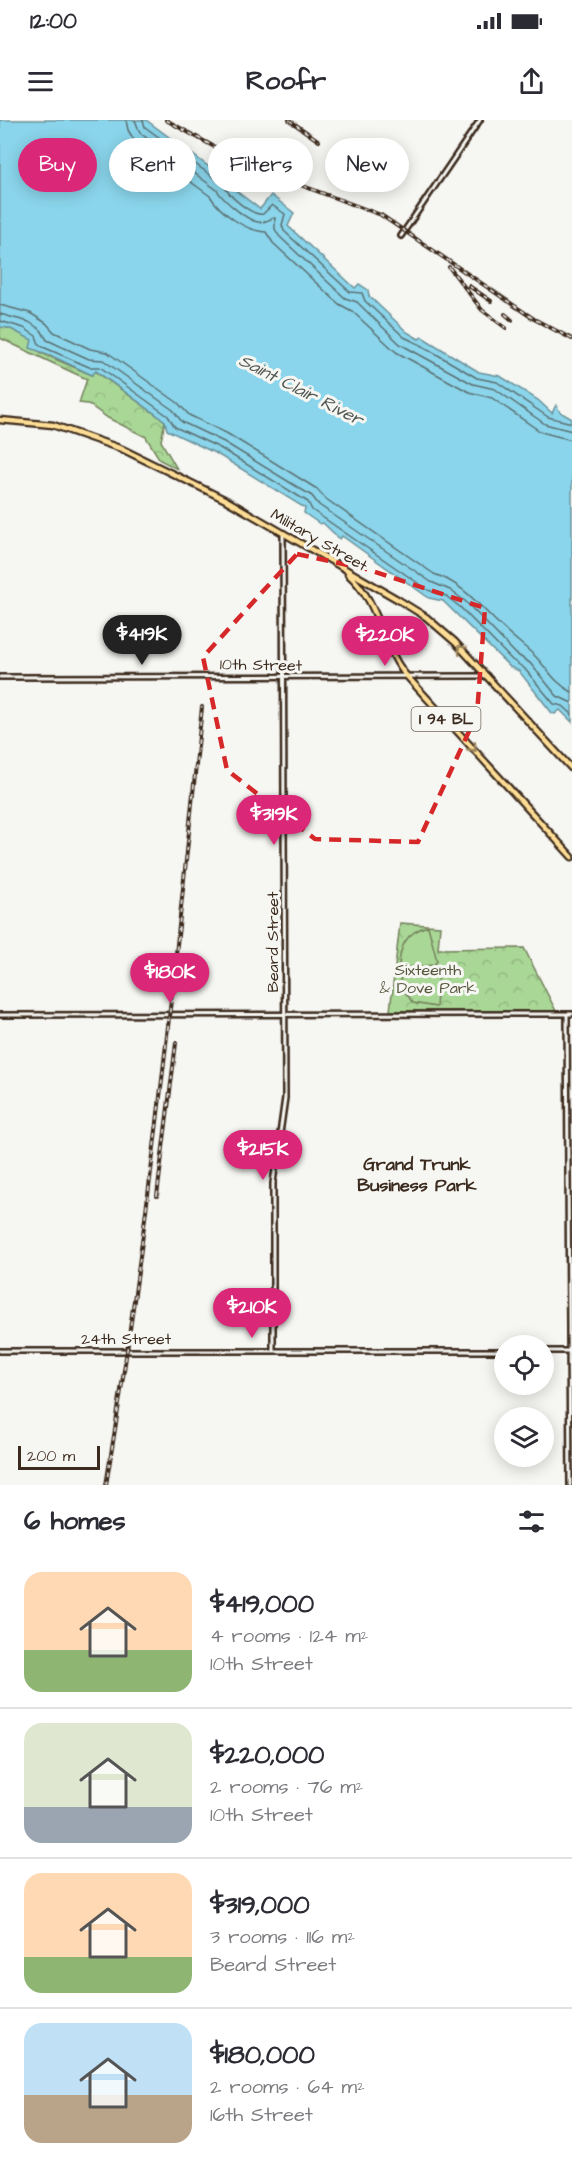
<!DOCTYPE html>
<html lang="en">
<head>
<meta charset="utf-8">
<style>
  body { margin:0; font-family:"Architects Daughter",sans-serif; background:#f2f2f3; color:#2b2b33; height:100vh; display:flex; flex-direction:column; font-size:22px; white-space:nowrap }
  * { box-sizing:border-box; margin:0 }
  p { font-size:20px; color:#7c7c81 }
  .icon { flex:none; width:33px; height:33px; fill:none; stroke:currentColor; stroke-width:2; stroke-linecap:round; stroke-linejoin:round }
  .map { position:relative; height:1365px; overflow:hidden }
  .drawer { display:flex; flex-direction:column; background:#fff; flex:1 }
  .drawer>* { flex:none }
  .hud { position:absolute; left:18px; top:18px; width:537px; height:54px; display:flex; gap:12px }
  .buttons { position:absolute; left:494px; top:1215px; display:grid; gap:12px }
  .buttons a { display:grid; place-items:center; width:60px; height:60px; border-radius:50%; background:#fff; box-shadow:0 3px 15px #0003; font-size:30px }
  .scale { position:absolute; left:18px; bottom:15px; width:82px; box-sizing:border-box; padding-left:6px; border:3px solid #3b2a1e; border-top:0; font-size:16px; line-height:21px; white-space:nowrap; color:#3b2a1e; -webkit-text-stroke:4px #f6f6f2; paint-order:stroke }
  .price { position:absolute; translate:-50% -51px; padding:0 14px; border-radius:21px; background:#db2777; color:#fff; font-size:20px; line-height:39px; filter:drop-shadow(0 2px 3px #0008) }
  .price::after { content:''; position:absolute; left:50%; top:36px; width:18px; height:14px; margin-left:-9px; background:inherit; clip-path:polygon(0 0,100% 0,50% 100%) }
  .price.on { background:#222; color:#fff }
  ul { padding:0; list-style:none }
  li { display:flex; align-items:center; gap:18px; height:150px; padding:0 24px }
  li+li { border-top:2px solid #e1e1e2 }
  li span { display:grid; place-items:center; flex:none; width:168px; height:120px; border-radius:18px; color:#555 }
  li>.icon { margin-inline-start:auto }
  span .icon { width:72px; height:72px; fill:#fffc; stroke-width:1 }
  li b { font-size:26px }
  h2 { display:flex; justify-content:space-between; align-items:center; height:72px; padding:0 24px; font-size:26px }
  .tag { padding:0 21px; border-radius:27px; background:#fff; box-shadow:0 3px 15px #0003; font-size:21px; line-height:54px }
  .tag.on { background:#db2777; color:#fff }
  .status { display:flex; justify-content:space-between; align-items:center; height:42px; padding:0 30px; background:#fff; direction:ltr }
  .status svg { height:16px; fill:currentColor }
  header { display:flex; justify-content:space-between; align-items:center; height:78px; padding:0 24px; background:#fff; font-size:27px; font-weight:700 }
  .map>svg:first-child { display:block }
</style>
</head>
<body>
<div class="status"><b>12:00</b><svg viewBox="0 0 49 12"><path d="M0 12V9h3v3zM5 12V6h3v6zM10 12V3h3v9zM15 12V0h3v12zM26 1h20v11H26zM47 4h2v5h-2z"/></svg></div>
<header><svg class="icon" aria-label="menu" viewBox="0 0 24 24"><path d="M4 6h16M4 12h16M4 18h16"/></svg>Roofr<svg class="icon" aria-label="share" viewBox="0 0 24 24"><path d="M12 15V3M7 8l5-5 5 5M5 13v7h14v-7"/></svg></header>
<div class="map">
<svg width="572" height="1365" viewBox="0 0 572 1365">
  <defs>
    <pattern id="forest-crowns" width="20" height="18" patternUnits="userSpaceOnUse" patternTransform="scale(1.5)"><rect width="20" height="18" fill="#a9d796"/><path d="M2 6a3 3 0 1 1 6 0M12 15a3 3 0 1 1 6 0" fill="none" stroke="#92b981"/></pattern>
  </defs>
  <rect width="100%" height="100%" fill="#f6f6f2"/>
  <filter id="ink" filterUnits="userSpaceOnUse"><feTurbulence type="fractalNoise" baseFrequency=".0167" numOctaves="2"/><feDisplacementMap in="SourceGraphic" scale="12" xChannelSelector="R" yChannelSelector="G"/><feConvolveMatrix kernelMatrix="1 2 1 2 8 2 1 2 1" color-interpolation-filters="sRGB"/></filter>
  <g filter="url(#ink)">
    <path fill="url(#forest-crowns)" stroke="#72805a" stroke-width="1.5" d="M0,207l9,1 24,12 8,13 51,22 3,-4 70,50 -4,20 16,28 -17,-9 -14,-23 -38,-19 -20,-14 -9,-1 8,-24c-29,-13 -58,-27 -87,-41z
      M400,803l40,3 -2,23 86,-1 32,63h-166z"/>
    <path fill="#a9d796" stroke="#72805a" stroke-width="1.5" d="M428,806l9,35 -3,4 -35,3c0,-21 7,-36 29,-42z
      M436,848l3,3 -3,36 -23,-4 -12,-17 -1,-15z"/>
    <path fill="#8ad5eb" stroke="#6a9199" stroke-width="1.5" d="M0,0h146l86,64 -1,3 29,22 11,-14 23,18 -6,13 67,62 4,-4 9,6 1,6 38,36 12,7 3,-2 57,35 21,4 38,24 14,13 4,-8 4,7 12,7v303l-12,-12 -5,4 -3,-1 -33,-42 -9,-4 -67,-66 -14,-3 -87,-62 -2,3 -17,-16 -3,1 -16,-11 1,-5 -88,-54 -50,-24 -2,-9 -69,-50 -4,4 -42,-20 -20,-7 2,-8 -23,-12 -9,-1z"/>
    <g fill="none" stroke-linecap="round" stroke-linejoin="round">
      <path stroke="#5b6e70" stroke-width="1.5" d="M126,0l2,10 6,10 76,56c11,17 35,35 56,36l7,11 66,61 13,7 44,41 73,40 23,6 49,34 31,8
        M135,0l5,13 77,57c5,9 33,34 44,32 6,0 9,-4 14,-4v11l4,7 66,62 12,4 43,42 73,40 22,5 50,35 27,7
        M143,0l2,7 79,58c4,11 28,31 39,29l9,-9 13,9 -3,11 2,6 66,61 12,1 3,8 39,36 17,8 56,33 20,4 51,35 24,6
        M0,185l30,8 16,10 8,9 36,17 17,3 71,51 11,12 39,19 89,55 9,10 108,75c30,10 45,32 68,53 11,11 24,20 34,30 13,14 19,26 36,35
        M0,194l29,8 12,8 6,10 42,19 14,1 70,50 9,12 42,20 88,54 7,9 112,77 19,8 15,11 51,53 14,9 27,33 15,7
        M0,201l24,7 12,8 3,8 4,3 46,20h11l68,49 7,11 45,21 88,54 4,8 116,80 18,6 14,11 52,53 12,8 30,36 9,2 9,8"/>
      <defs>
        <path id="minor" d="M401,116l79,-116
          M0,557l487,-1
          M567,894l3,471
          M0,895l572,-1
          M273,1230v-167l12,-85 -2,-565
          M0,1231h504
          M543,1231h29"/>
        <path id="major" d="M0,300l53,5 69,24 104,51 171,99 29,18 29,25 117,127
          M348,454c31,27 32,67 56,99l168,184"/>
      </defs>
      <use href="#minor" stroke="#3b2a1e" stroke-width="8"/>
      <use href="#major" stroke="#3b2a1e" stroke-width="9"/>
      <use href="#minor" stroke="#f6f6f2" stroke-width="3"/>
      <use href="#major" stroke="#fede96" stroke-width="4.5"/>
      <defs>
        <path id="rail" d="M166,0l81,45 134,50 153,104 38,20
          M289,0l30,21
          M449,147l33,43 24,18
          M469,166l22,15
          M505,194l7,6
          M157,1076l19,-153
          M106,1365c43,-258 69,-518 96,-778"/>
      </defs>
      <use href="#rail" stroke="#3b2a1e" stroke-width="4"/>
      <use href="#rail" stroke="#f6f6f2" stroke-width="1.5" stroke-dasharray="4.5" stroke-linecap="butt"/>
    </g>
    <defs><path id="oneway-chevron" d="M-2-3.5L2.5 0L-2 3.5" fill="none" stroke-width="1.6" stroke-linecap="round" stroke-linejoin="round" transform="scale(1.5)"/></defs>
    <g stroke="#9c845a">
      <use href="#oneway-chevron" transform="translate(461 529) rotate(-133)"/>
      <use href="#oneway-chevron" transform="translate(473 628) rotate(48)"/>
    </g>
  </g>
  <path fill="none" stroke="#d62828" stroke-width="4.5" stroke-dasharray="12 8" stroke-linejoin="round" d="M297,434l69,15 119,39 -8,106 -59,128 -103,-3 -88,-69 -24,-113z"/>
  <g text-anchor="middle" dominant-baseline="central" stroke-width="6" stroke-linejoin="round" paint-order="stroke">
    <rect fill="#f6f6f2" stroke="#73675e" stroke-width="1.5" x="411.5" y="587" width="69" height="24" rx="4.5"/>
    <g font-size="15" font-weight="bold" fill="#3b2a1e">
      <text x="446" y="599">I 94 BL</text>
    </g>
    <g font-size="16" fill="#3b2a1e" stroke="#f6f6f2">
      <text transform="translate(319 420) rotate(30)">Military Street</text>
      <text transform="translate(261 545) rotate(1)">10th Street</text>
      <text transform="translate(273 822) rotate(-90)">Beard Street</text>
      <text x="126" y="1219">24th Street</text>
    </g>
    <g font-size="16" fill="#56553c" stroke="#f6f6f2">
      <text x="428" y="850">Sixteenth<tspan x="428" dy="18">&amp; Dove Park</tspan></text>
    </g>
    <g font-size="18" font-style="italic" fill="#4f5551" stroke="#f6f6f2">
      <text transform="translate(301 270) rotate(27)">Saint Clair River</text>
    </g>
    <g font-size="18" font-weight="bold" fill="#3b2a1e" stroke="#f6f6f2">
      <text x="417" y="1044">Grand Trunk<tspan x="417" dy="21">Business Park</tspan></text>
    </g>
  </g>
</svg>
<div class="buttons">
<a><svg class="icon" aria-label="locate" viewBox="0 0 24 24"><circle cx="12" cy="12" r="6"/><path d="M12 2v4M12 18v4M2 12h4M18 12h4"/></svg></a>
<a><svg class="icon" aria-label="layers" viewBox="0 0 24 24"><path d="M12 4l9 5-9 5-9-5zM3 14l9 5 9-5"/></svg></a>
</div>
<div class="scale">200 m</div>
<b class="price on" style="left:142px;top:546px">$419K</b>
<b class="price" style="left:385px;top:547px">$220K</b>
<b class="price" style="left:274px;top:726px">$319K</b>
<b class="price" style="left:170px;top:884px">$180K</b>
<b class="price" style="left:263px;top:1061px">$215K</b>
<b class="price" style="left:252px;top:1219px">$210K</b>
<div class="hud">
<a class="tag on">Buy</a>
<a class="tag">Rent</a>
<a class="tag">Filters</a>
<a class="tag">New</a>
</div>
</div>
<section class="drawer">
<h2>6 homes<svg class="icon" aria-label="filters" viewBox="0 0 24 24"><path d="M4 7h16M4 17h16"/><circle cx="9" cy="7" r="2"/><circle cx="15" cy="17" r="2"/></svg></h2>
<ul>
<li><span style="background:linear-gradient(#ffd9b3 65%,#8fb573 0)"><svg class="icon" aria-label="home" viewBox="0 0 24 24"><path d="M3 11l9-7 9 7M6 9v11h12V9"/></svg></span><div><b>$419,000</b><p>4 rooms · 124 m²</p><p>10th Street</p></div></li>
<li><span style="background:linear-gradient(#dfe7d0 70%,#9aa5b1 0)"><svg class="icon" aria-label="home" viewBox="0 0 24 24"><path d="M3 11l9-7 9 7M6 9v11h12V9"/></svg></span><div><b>$220,000</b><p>2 rooms · 76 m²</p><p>10th Street</p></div></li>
<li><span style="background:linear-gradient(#ffd9b3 70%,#8fb573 0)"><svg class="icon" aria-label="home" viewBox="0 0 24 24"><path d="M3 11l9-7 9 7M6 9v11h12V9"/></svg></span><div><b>$319,000</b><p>3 rooms · 116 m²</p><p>Beard Street</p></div></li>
<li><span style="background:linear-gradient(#bfe0f5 60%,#b9a48a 0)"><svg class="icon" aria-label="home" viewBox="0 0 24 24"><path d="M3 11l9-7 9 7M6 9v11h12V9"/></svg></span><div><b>$180,000</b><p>2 rooms · 64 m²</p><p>16th Street</p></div></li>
</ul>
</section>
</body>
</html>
